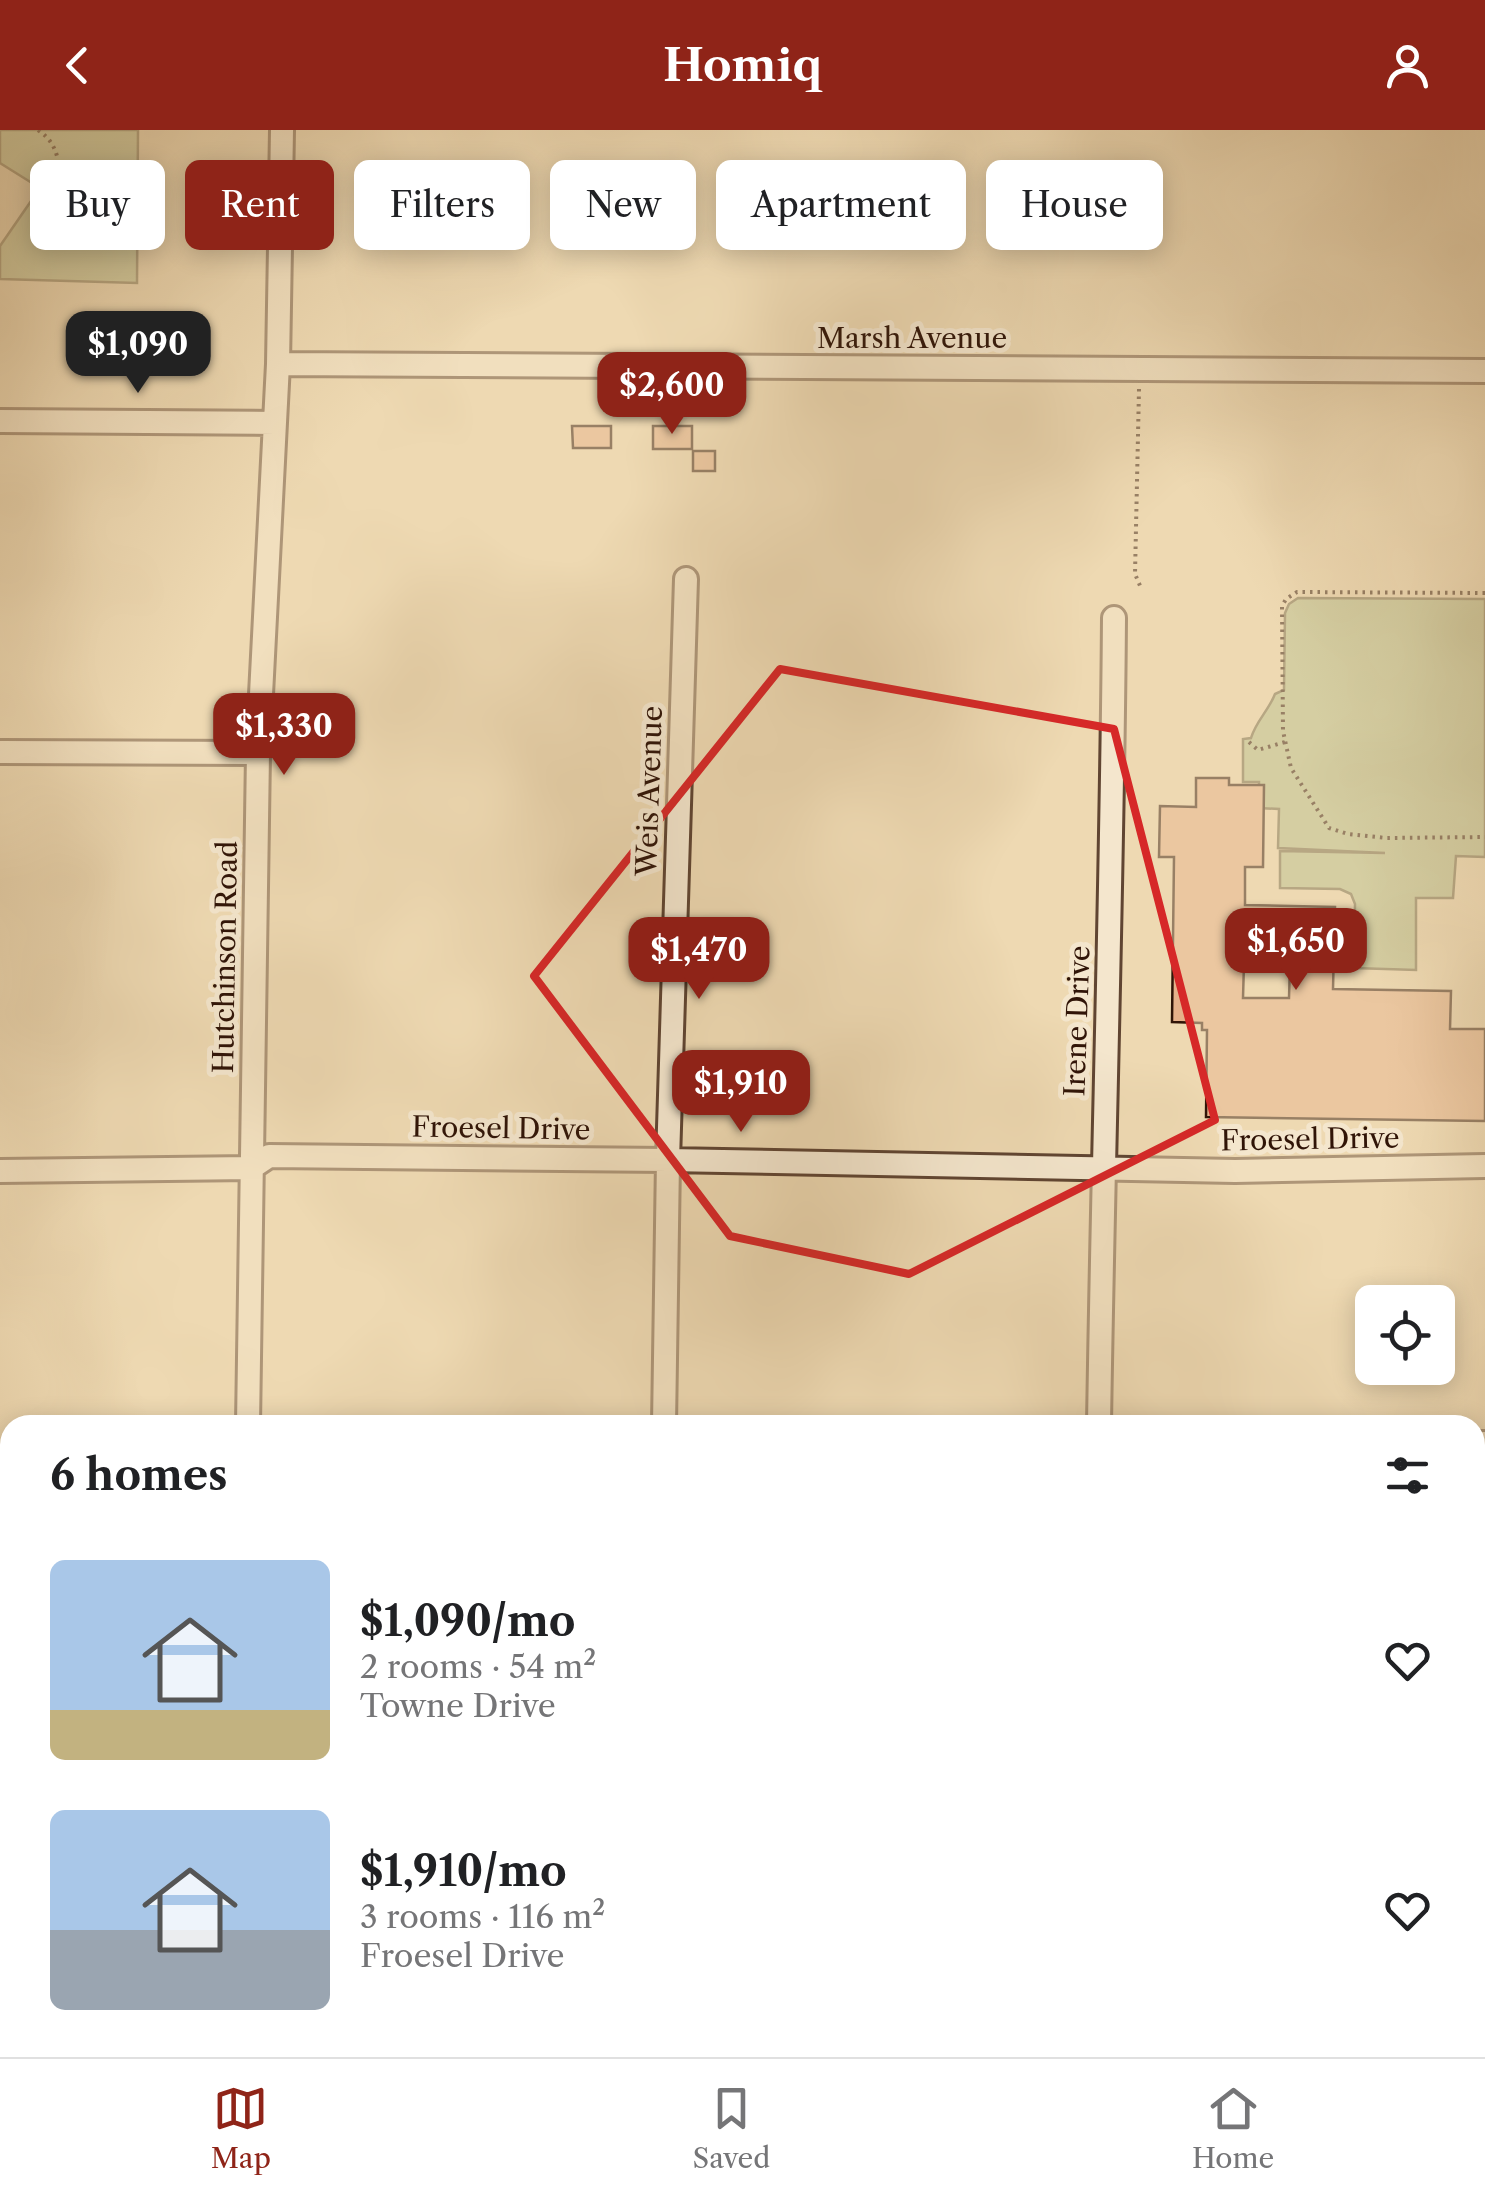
<!DOCTYPE html>
<html lang="en">
<head>
<meta charset="utf-8">
<style>
  body { margin:0; font-family:"Libre Caslon Text",serif; background:#f2f2f2; color:#202124; height:100vh; display:flex; flex-direction:column; font-size:38px; white-space:nowrap }
  * { box-sizing:border-box; margin:0 }
  p { font-size:32px; color:#757577 }
  .icon { flex:none; width:55px; height:55px; fill:none; stroke:currentColor; stroke-width:2; stroke-linecap:round; stroke-linejoin:round }
  .map { position:relative; flex:1; overflow:hidden }
  .sheet { position:absolute; left:0px; top:1285px; width:1485px; height:642px; display:flex; flex-direction:column; background:#fff; border-radius:30px 30px 0 0; box-shadow:0 5px 25px #0003 }
  .sheet>* { flex:none }
  .top-card { position:absolute; left:30px; top:30px; width:1425px; height:90px; display:flex; gap:20px }
  .buttons { position:absolute; left:1355px; top:1155px; display:grid; gap:20px }
  .buttons a { display:grid; place-items:center; width:100px; height:100px; border-radius:15px; background:#fff; box-shadow:0 5px 25px #0003; font-size:50px }
  .price { position:absolute; translate:-50% -85px; padding:0 22px; border-radius:20px; background:#8f2418; color:#fff; font-size:32px; line-height:65px; filter:drop-shadow(0 2px 5px #0008) }
  .price::after { content:''; position:absolute; left:50%; top:60px; width:30px; height:22px; margin-left:-15px; background:inherit; clip-path:polygon(0 0,100% 0,50% 100%) }
  .price.selected { background:#222; color:#fff }
  ul { padding:0; list-style:none }
  li { display:flex; align-items:center; gap:30px; height:250px; padding:0 50px }
  li span { display:grid; place-items:center; flex:none; width:280px; height:200px; border-radius:15px; color:#555 }
  li>.icon { margin-inline-start:auto }
  span .icon { width:120px; height:120px; fill:#fffc; stroke-width:1 }
  li b { font-size:42px }
  h2 { display:flex; justify-content:space-between; align-items:center; height:120px; padding:0 50px; font-size:42px }
  .chip { padding:0 35px; border-radius:15px; background:#fff; box-shadow:0 5px 25px #0003; font-size:35px; line-height:90px }
  .chip.selected { background:#8f2418; color:#fff }
  header { display:flex; justify-content:space-between; align-items:center; height:130px; padding:0 50px; background:#8f2418; color:#fff; font-size:45px; font-weight:700 }
  .menu { display:flex; justify-content:space-around; align-items:center; height:140px; border-top:2px solid #e0e0e0; background:#fff; font-size:28px; color:#757577 }
  .menu a { display:grid; justify-items:center; gap:5px }
  .menu .selected { color:#8f2418 }
  .map>svg:first-child { display:block }
</style>
</head>
<body>
<header><svg class="icon" aria-label="back" viewBox="0 0 24 24"><path d="M15 5l-7 7 7 7"/></svg>Homiq<svg class="icon" aria-label="person" viewBox="0 0 24 24"><circle cx="12" cy="8" r="4"/><path d="M4 21q1-7 8-7t8 7"/></svg></header>
<div class="map">
<svg width="1485" height="1927" viewBox="0 0 1485 1927">
  <rect width="100%" height="100%" fill="#eed9b2"/>
  <filter id="stains"><feTurbulence type="fractalNoise" baseFrequency=".002" numOctaves="4"/><feColorMatrix values="0 0 0 0 .2 0 0 0 0 .09 0 0 0 0 .02 0 0 0 .5 -.17"/></filter>
  <radialGradient id="worn" r=".72"><stop offset=".6" stop-color="#630" stop-opacity="0"/><stop offset="1" stop-color="#630" stop-opacity=".3"/></radialGradient>
  <path fill="#b6c08e" stroke="#736a4a" stroke-width="2.5" d="M0,0h138l-1,153 -137,-4v-33l40,-58 -40,-25z
    M1298,468l187,1v258l-29,-1 -3,42h-37v72l-62,-2 1,-64 -4,-10 -11,-5 -60,-1v-37l105,2 -107,-5 1,-39 -20,-1v-26h-16v-43l8,-1c5,-17 18,-28 24,-44l9,-4 1,-77 4,-9z"/>
  <path fill="#e6b18a" stroke="#301407" stroke-width="2.5" fill-rule="evenodd" d="M572,296h39v22h-38z
    M653,296h39v23h-39z
    M693,321h22v20h-22z
    M1196,648h33v7h35l-1,82h-18v38l90,2 -2,82 118,2 -1,38h35v92l-279,-4 1,-87h-5v-7l-30,-1 2,-165h-15l1,-51 36,1zM1244,833l46,1 -1,34h-46z"/>
  <g fill="none" stroke-linecap="round" stroke-linejoin="round">
    <defs>
      <path id="minor" d="M278,234l1207,7
        M0,291l275,2
        M0,622l258,1
        M0,1041l251,-3 18,-12 399,4 567,11 250,-5
        M248,1295l10,-672 20,-389 4,-234
        M664,1295l4,-265 18,-581
        M1099,1295c4,-269 13,-538 15,-807
        M1475,1313h10
        M0,1386l10,-1
        M1475,1426h10
        M1475,1627l10,-2
        M0,1719h10
        M1475,1757l10,-2
        M1475,1829l10,-3
        M971,1918l2,9
        M1469,1918l2,9
        M236,1927v-9
        M1172,1927l24,-6 1,6
        M1401,1927l2,-9"/>
    </defs>
    <use href="#minor" stroke="#604532" stroke-width="28"/>
    <path stroke="#301407" stroke-width="4" stroke-dasharray="2.5 5" stroke-linecap="butt" d="M38,0c24,16 21,39 22,65
      M1139,259l-4,185 6,14
      M1485,463l-188,-1 -11,7 -4,7 1,125 8,37 38,60 19,6 38,4 99,-1
      M1249,612l9,8 27,-8"/>
    <use href="#minor" stroke="#f4e6cd" stroke-width="22"/>
  </g>
  <path d="M0 0H1485V1927H0ZM780,539l334,60 101,391 -306,154 -179,-38 -196,-260z" fill="#eed9b2" fill-opacity=".55" fill-rule="evenodd"/>
  <path fill="none" stroke="#d62828" stroke-width="8" stroke-linejoin="round" d="M780,539l334,60 101,391 -306,154 -179,-38 -196,-260z"/>
  <g text-anchor="middle" dominant-baseline="central" stroke-width="10" stroke-linejoin="round" paint-order="stroke">
    <g font-size="28" fill="#301407" stroke="#f4e6cd">
      <text x="912" y="208">Marsh Avenue</text>
      <text transform="translate(649 661) rotate(-88)">Weis Avenue</text>
      <text transform="translate(225 827) rotate(-89)">Hutchinson Road</text>
      <text transform="translate(1077 891) rotate(-88)">Irene Drive</text>
      <text transform="translate(501 998) rotate(1)">Froesel Drive</text>
      <text transform="translate(1310 1009) rotate(-1)">Froesel Drive</text>
    </g>
  </g>
  <rect width="100%" height="100%" filter="url(#stains)"/>
  <rect width="100%" height="100%" fill="url(#worn)"/>
</svg>
<div class="buttons">
<a><svg class="icon" aria-label="locate" viewBox="0 0 24 24"><circle cx="12" cy="12" r="6"/><path d="M12 2v4M12 18v4M2 12h4M18 12h4"/></svg></a>
</div>
<b class="price selected" style="left:138px;top:266px">$1,090</b>
<b class="price" style="left:672px;top:307px">$2,600</b>
<b class="price" style="left:284px;top:648px">$1,330</b>
<b class="price" style="left:1296px;top:863px">$1,650</b>
<b class="price" style="left:699px;top:872px">$1,470</b>
<b class="price" style="left:741px;top:1005px">$1,910</b>
<div class="top-card">
<a class="chip">Buy</a>
<a class="chip selected">Rent</a>
<a class="chip">Filters</a>
<a class="chip">New</a>
<a class="chip">Apartment</a>
<a class="chip">House</a>
</div>
<section class="sheet">
<h2>6 homes<svg class="icon" aria-label="filters" viewBox="0 0 24 24"><path d="M4 7h16M4 17h16"/><circle cx="9" cy="7" r="2"/><circle cx="15" cy="17" r="2"/></svg></h2>
<ul>
<li><span style="background:linear-gradient(#a9c7e8 75%,#c2b280 0)"><svg class="icon" aria-label="home" viewBox="0 0 24 24"><path d="M3 11l9-7 9 7M6 9v11h12V9"/></svg></span><div><b>$1,090/mo</b><p>2 rooms · 54 m²</p><p>Towne Drive</p></div><svg class="icon" aria-label="heart" viewBox="0 0 24 24"><path d="M12 20l-8-8c-3-5 5-10 8-4 3-6 11-1 8 4z"/></svg></li>
<li><span style="background:linear-gradient(#a9c7e8 60%,#9aa5b1 0)"><svg class="icon" aria-label="home" viewBox="0 0 24 24"><path d="M3 11l9-7 9 7M6 9v11h12V9"/></svg></span><div><b>$1,910/mo</b><p>3 rooms · 116 m²</p><p>Froesel Drive</p></div><svg class="icon" aria-label="heart" viewBox="0 0 24 24"><path d="M12 20l-8-8c-3-5 5-10 8-4 3-6 11-1 8 4z"/></svg></li>
</ul>
</section>
</div>
<nav class="menu">
<a class="selected"><svg class="icon" aria-label="map" viewBox="0 0 24 24"><path d="M3 6l6-2 6 2 6-2v14l-6 2-6-2-6 2zM9 4v14M15 6v14"/></svg>Map</a>
<a><svg class="icon" aria-label="saved" viewBox="0 0 24 24"><path d="M7 4h10v16l-5-4-5 4z"/></svg>Saved</a>
<a><svg class="icon" aria-label="home" viewBox="0 0 24 24"><path d="M3 11l9-7 9 7M6 9v11h12V9"/></svg>Home</a>
</nav>
</body>
</html>
